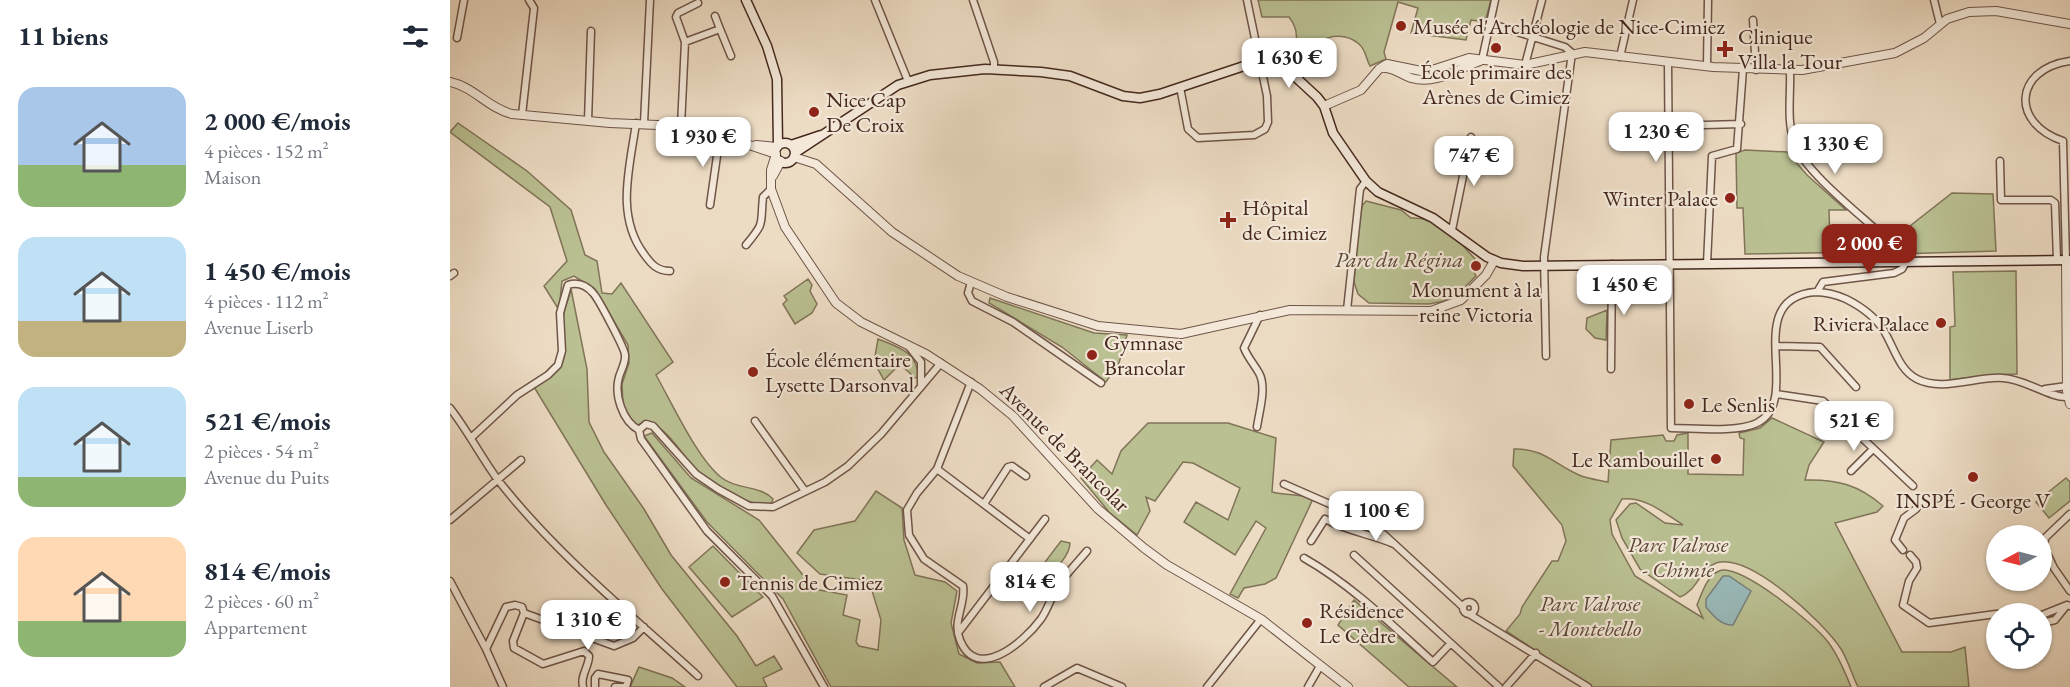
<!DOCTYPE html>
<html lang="fr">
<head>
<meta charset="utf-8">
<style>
  body { margin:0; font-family:"EB Garamond",serif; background:#f6f6f7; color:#1f2937; height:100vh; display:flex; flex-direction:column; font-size:22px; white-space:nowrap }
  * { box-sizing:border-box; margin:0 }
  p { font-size:20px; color:#747a83 }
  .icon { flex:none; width:33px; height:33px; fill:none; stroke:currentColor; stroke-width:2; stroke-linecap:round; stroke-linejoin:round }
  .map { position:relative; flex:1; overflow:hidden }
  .side { display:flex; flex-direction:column; background:#fff; width:450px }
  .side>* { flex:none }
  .needle { width:39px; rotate:263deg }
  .fabs { position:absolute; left:1536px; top:525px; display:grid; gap:12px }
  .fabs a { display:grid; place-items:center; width:66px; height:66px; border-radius:50%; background:#fff; box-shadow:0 2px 4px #0004; font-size:30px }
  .price { position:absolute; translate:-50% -51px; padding:0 14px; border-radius:12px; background:#fff; color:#222; font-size:20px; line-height:39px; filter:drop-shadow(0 2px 3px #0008) }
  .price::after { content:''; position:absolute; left:50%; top:36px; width:18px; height:14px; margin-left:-9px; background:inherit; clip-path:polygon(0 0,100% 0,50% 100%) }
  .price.current { background:#8f2418; color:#fff }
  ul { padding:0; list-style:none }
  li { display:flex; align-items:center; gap:18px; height:150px; padding:0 18px }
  li span { display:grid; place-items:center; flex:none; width:168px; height:120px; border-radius:18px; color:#555 }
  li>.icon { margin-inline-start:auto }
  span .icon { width:72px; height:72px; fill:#fffc; stroke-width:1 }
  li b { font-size:26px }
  h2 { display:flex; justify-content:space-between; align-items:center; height:72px; padding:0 18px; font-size:26px }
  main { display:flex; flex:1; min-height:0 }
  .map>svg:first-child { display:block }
</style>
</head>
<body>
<main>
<section class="side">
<h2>11 biens<svg class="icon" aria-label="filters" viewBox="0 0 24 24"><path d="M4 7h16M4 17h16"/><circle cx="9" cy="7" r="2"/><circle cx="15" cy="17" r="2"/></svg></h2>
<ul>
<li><span style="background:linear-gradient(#a9c7e8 65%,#8fb573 0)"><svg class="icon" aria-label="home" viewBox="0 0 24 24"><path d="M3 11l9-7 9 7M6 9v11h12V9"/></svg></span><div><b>2 000 €/mois</b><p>4 pièces · 152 m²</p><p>Maison</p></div></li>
<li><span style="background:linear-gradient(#bfe0f5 70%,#c2b280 0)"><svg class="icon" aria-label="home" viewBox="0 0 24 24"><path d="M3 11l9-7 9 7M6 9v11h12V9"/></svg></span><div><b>1 450 €/mois</b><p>4 pièces · 112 m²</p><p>Avenue Liserb</p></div></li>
<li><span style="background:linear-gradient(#bfe0f5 75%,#8fb573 0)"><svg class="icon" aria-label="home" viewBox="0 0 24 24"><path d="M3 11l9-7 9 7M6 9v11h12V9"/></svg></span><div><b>521 €/mois</b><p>2 pièces · 54 m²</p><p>Avenue du Puits</p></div></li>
<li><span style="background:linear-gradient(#ffd9b3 70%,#8fb573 0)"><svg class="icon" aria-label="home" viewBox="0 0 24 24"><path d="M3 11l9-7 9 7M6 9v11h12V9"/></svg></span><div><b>814 €/mois</b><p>2 pièces · 60 m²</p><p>Appartement</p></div></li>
</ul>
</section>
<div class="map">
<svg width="1620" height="687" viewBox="0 0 1620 687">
  <rect width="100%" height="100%" fill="#eddcc4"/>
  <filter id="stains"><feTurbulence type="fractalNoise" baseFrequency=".00333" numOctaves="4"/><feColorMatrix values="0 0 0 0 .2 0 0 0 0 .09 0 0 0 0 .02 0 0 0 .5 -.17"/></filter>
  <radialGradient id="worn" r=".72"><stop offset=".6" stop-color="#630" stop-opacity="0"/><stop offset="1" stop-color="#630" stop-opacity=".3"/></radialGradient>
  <path fill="#bac092" stroke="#807458" stroke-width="1.5" d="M808,0h233l-6,22 -14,-2 -5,20 -55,-7 7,-25 -20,-6 -14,50 2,7 -16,7c-4,-7 -4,-16 -11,-22 -18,-15 -45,-6 -56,12l3,19 -15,-13c5,-18 10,-30 -2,-45h-27z
    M8,123l69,48 44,39 14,45 12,6 5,32 10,1 9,-11 52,79 -17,13c16,28 42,85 66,103 15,12 38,7 51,21l-3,8c-23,-3 -58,-21 -75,-38 -14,-16 -28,-42 -49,-48l-12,6 -11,-20 -1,-23 7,-21 -1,-18 -33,-56 -21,-13 -12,5 -3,29 -15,-24 23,-25 -17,-54 -100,-75z
    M1295,150l42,2 20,23 39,35h-17l1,33h42l-2,9 -125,2 -2,-46h-6l-1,-55z
    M1502,193l41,1 3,57 -99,3 -7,-3 1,-10z
    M916,201l35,9 10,8c30,-1 45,20 64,41l-4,7 5,10 -14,14 -18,11 -15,3 -60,-1 -11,-9 -4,-12 3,-47 5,-29z
    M1566,271l1,103 -29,1 -38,5v-53l5,-1 -2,-54z
    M358,279l4,6 -2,6 7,13 -5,9 -17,11 -12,-20 4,-4 -3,-4z
    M121,289l16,80 2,53 15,30 40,57 27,46 66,81 19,30 18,-10 8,13 -19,9 4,9h-30l-75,-98 -56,-84 -72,-118c47,-26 24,-35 30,-75 2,-7 5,-15 7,-23z
    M540,298l104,35 33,2 -8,28 -13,19 -44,-35 -73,-44z
    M1157,310l-1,30 -11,-2 -9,-9 1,-11z
    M428,339c20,8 40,13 40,38l-3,1 -15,-14 -16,16 -10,-18z
    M1322,418l52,24 -15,23 -4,15c32,-1 54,5 78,26l-6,6 -42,11 67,129h49l14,-5 4,40h-111c-6,-12 -10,-27 -17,-38 -17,-26 -91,-97 -125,-86 -16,6 -19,28 -36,34l-40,-28 -18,-31 -6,-18 14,-16 6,-1 29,20 18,2c-19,-12 -37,-28 -61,-26l-12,21 2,14 23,42 68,42 -6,-13c5,-12 10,-29 22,-34 20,-9 97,54 109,71 10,13 17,30 23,45h-260l-85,-56 14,-17 2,-7 30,-46h6l8,-20 -4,-16 -49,-59 1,-17c30,-1 41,16 65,26 9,4 20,5 29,7l3,-42 52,-5 3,6h8l3,-6 11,-2v41l55,1 1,-36 -4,-1 -1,-5 21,-5z
    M698,423h80l48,15 -4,54c15,4 25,1 41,7l-37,79 -11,6 -21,4 -6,10 -8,-4 36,-66 -10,-7 -21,34 -51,-33 12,-20 32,18 12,-32 -47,-25 -10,-1 -28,39 -9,-4 4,14 -13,24 -28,-23 -28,-34 16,-18 15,14 9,-23z
    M202,433l39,45 68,42 55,69 33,6 -4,20 17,5 -4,22 3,4 19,4 3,-30 -12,-39 -49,-7 -23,-21 17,-23 41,-9 21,-30 26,17 2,32 11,35 30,7 12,9 -6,32 8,31 18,9 23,-1 15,25h-184l-48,-88 -76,-77 -63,-86z
    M1616,478l4,4v19l-21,17 -13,-16z
    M611,541l9,2c0,10 -14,30 -25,31l-3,-8z
    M263,546l50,51 -31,20 -43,-50z
    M904,600l103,87h-48l-71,-62z
    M189,667l33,11 13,9h-55z"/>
  <path fill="#9ababa" stroke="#78807c" stroke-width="1.5" d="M1273,576h6l22,15 -18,34c-12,1 -20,-10 -27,-18v-8z"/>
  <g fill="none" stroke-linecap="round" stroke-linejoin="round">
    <defs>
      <path id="minor" d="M425,0l33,81
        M523,0l21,62v7
        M1484,0l6,24
        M265,16l5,13
        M1303,20l3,50
        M1039,23l76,24 7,6 -28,204 2,99
        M7,38l7,-38
        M235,42l35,-13 11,27
        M1170,57l13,-57
        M1032,60l13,-60
        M1218,62l3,366c23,0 66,5 86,-5 48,-23 -18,-124 58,-131 11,0 22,3 31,7 16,8 29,17 38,32 10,16 15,39 33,48 25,13 59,-3 86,-1 22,1 47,20 64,19
        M1075,65l17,-65
        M1257,66l1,-66
        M1340,71c1,23 -4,52 5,73 10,28 66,71 89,93l3,5 -3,20
        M730,87l8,42 10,9 56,-3 11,-6 3,-7 -1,-26 -20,-96
        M72,115l12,-107 -5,-8
        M138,121l3,-90
        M186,123c-6,44 -21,92 8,131 7,10 13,17 26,17
        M194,123l6,-123
        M231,126l4,-84 -9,-25 2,-4 20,-10
        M1218,126l73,-2
        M1613,141c-53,-18 -49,-72 7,-80
        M1613,141l3,119
        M1550,161l1,39h50l4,3 2,57
        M260,205l10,-70
        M1002,230l19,-93
        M296,245c20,-24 14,-20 17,-48l8,-8
        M1257,264l5,-108 25,-7 6,-80
        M0,276l4,-3
        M521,282l-3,11 4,8 41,21 88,61
        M1367,292l6,-10 71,-9 8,-4 4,-7
        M897,310l13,-121 6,-8
        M1326,346l44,1 36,40
        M460,348l11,14v23
        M1161,369l1,-105
        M521,382l-34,87 -20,24 -10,17 2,25 15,24 39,27c3,19 -11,34 -3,54 17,43 64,2 81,-21 7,-10 10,-22 17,-33 8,-12 19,-23 29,-35
        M1595,389l22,-3
        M1326,394l47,7 90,85
        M0,408c18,23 31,49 48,72 57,73 132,134 200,196
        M305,421l50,70
        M807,427c2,-15 10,-40 2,-54 -5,-9 -11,-15 -15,-25l16,-33
        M189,430l7,-6 7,2 43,48 22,15 31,17 24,1 52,-25 23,-16 33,-32 60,-71
        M189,430l2,9 66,92 65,65 52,91
        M22,437l45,-42 31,-20 10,-10 4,-14 -2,-38 8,-28c9,-3 18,0 25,8 5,5 32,56 32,62 1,7 -4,15 -6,22 -5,17 3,44 20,53
        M487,469l93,70
        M1401,471l22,-22
        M834,484l64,28 30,17 85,78
        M534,504l24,-37 4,-1 14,10
        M1620,514l-24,23 -3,8 11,23 16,23
        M0,520l71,-60
        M861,541l14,-22c21,12 46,15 69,25
        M1453,550l-8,-10 9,-22 12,-9 5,-9
        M904,555l145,132
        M1460,555l6,7 1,6 -8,13 -6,24 26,18 67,-9
        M854,558c49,28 88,67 129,104l17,-18
        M0,581l36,68 17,38
        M1013 608a6 6 0 1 1 12 0a6 6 0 1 1-12 0Z
        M74,613l-11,28 1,7 29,16 41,-13 5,5c0,11 -9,19 -6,31
        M74,613l90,33 19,-8 11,-11
        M1019,614l119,73
        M1547,614h30
        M1592,615l25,-10
        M1592,623l13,-3 12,-15 3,1
        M508,633l87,-114
        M36,649l20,-42 9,-2 7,2 2,6
        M145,687v-9l3,-4 30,6 -2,7h-11
        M594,687l33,-19 45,19
        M757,687l54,-68
        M858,687l12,-21
        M1056,687l30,-34"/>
      <path id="tertiary" d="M934,68c11,0 18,7 27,10 26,7 46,-9 69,-17
        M0,82c24,5 38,26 62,32l98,9 71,3 39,9 56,19 -5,16v19l14,38 51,76 25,19 65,32 54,35 33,27 85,93 46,39 23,17 94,54 87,68
        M874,106l37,-16 18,-21 8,-5 39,8 43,-14 56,7 60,-13 128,15 89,3 93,-17 29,-15 23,-19 22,-7 27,-1 74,13
        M306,145l21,2
        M344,157l22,7 76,68 66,44 49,21 91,29 83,8 109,-24 141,1 30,-11 25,-25 8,-14
        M323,176l8,-15
        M1616,260l1,131 3,13"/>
      <path id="secondary" d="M296,0l21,46 10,33 1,67
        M325 153a10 10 0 1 1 20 0a10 10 0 1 1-20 0Z
        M341,145l30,-10
        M345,153l103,-68 32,-10 55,-6 56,3 29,4 53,20 17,2 20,-4 87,-29 20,-2 23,9 27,25 7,9 9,27 33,48 12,11 55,26 54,39 14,6 22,3 547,-6"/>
    </defs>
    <use href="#minor" stroke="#6f5548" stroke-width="9"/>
    <use href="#tertiary" stroke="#6f5548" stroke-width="10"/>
    <use href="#secondary" stroke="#45281e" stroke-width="11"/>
    <use href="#minor" stroke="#f3e8d9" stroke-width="6"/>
    <use href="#tertiary" stroke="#f3e8d9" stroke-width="8"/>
    <use href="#secondary" stroke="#f3e8d9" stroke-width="8"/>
  </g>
  <g fill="#8f2418" stroke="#f3e8d9" stroke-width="2">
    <circle cx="951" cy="26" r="6"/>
    <circle cx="1046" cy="48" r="6"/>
    <path d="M1272 40h6v6h6v6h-6v6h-6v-6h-6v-6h6z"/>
    <circle cx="364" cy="112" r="6"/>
    <circle cx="1280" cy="198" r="6"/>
    <path d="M775 211h6v6h6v6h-6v6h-6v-6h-6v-6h6z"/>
    <circle cx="1026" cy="266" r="6"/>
    <circle cx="1491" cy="323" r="6"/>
    <circle cx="642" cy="355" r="6"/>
    <circle cx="303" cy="372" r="6"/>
    <circle cx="1239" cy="404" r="6"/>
    <circle cx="1266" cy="459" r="6"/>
    <circle cx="1523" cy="477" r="6"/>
    <circle cx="275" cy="582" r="6"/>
    <circle cx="857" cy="623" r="6"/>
  </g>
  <g text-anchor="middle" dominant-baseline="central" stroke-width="4.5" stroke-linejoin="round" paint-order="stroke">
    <g font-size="22" fill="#45281e" stroke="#f3e8d9" text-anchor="start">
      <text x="963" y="26">Musée d'Archéologie de Nice-Cimiez</text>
      <text x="1288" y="36">Clinique<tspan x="1288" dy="25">Villa la Tour</tspan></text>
      <text x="1046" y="71" text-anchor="middle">École primaire des<tspan x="1046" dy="25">Arènes de Cimiez</tspan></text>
      <text x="376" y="99">Nice Cap<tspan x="376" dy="25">De Croix</tspan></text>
      <text x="1268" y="198" text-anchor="end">Winter Palace</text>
      <text x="792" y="207">Hôpital<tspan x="792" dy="25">de Cimiez</tspan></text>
      <text x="1026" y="289" text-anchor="middle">Monument à la<tspan x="1026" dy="25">reine Victoria</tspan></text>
      <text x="1479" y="323" text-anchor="end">Riviera Palace</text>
      <text x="654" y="342">Gymnase<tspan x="654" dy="25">Brancolar</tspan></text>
      <text x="315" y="359">École élémentaire<tspan x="315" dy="25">Lysette Darsonval</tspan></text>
      <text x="1251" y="404">Le Senlis</text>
      <text x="1254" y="459" text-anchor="end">Le Rambouillet</text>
      <text x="1523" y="500" text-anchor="middle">INSPÉ - George V</text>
      <text x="287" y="582">Tennis de Cimiez</text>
      <text x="869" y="610">Résidence<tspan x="869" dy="25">Le Cèdre</tspan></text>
    </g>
    <g font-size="22" font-style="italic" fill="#5c4635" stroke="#f3e8d9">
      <text x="949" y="259">Parc du Régina</text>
      <text x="1228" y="544">Parc Valrose<tspan x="1228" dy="25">- Chimie</tspan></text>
      <text x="1140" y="603">Parc Valrose<tspan x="1140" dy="25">- Montebello</tspan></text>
    </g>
    <g font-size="22" fill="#45281e" stroke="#f3e8d9">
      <text transform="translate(615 447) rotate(45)">Avenue de Brancolar</text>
    </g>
  </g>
  <rect width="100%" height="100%" filter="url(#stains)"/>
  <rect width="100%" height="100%" fill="url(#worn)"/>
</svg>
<div class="fabs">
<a><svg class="needle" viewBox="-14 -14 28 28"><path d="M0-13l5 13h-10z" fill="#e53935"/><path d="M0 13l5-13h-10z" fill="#747a83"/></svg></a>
<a><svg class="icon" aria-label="locate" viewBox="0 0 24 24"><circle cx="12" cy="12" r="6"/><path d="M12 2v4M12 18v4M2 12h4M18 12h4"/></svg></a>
</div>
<b class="price" style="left:839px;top:89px">1 630 €</b>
<b class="price" style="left:1206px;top:163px">1 230 €</b>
<b class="price" style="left:253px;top:168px">1 930 €</b>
<b class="price" style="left:1385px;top:175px">1 330 €</b>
<b class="price" style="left:1024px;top:187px">747 €</b>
<b class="price current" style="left:1419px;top:275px">2 000 €</b>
<b class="price" style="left:1174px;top:316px">1 450 €</b>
<b class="price" style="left:1404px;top:452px">521 €</b>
<b class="price" style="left:926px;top:542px">1 100 €</b>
<b class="price" style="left:580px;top:613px">814 €</b>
<b class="price" style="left:138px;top:651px">1 310 €</b>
</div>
</main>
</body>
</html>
